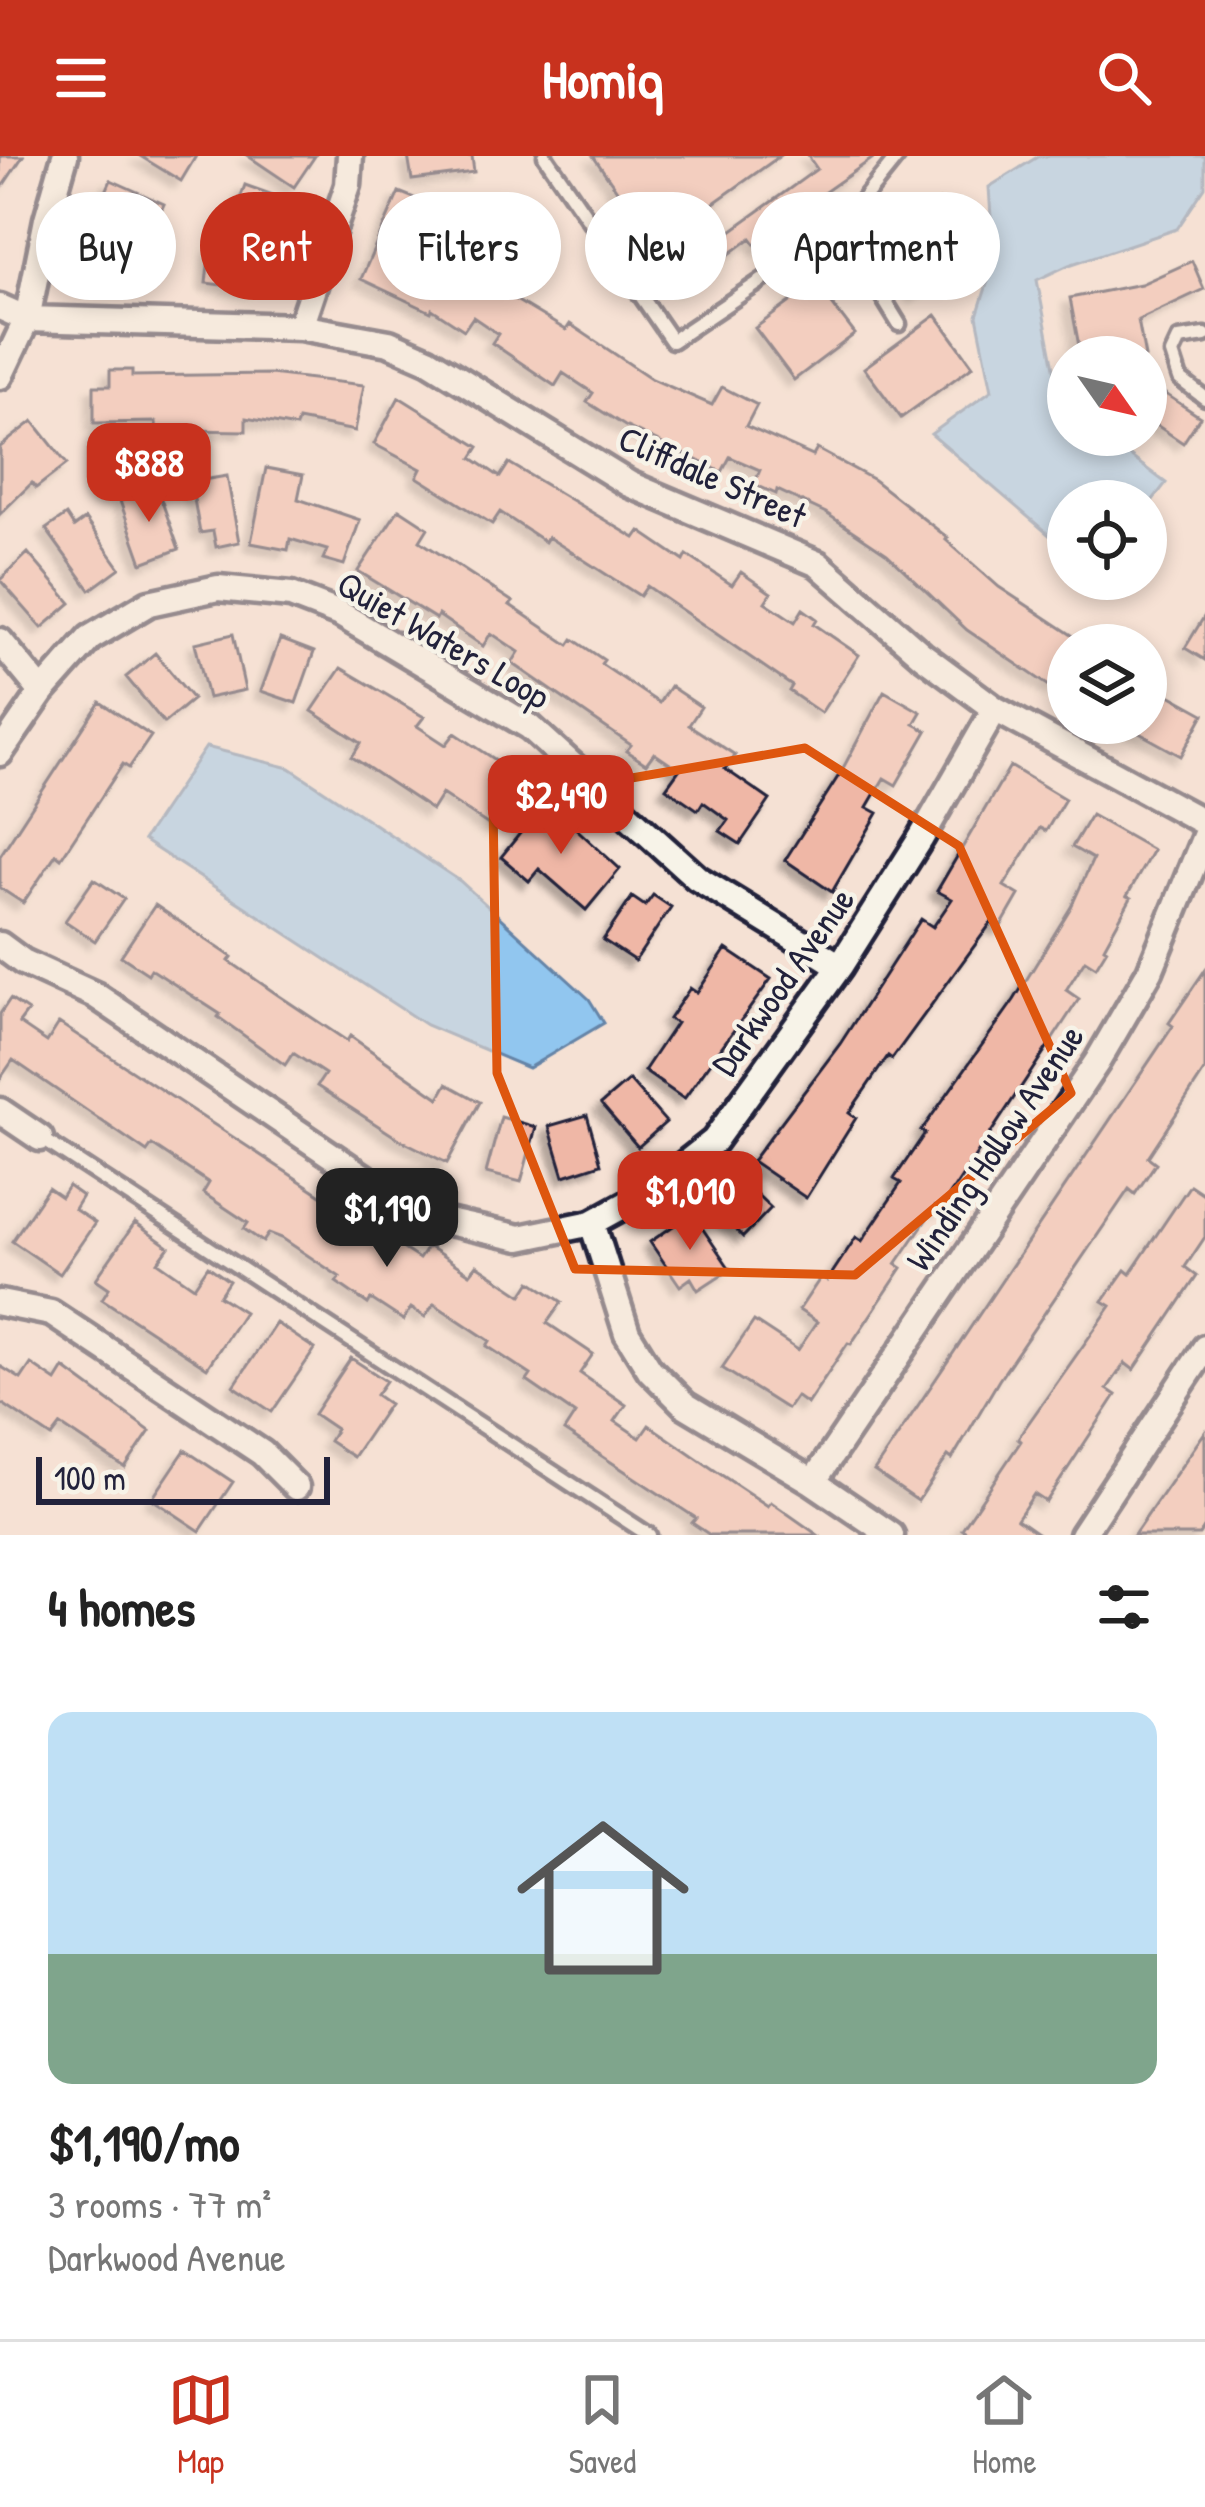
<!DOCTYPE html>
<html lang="en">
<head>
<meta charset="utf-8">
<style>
  body { margin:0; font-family:"Patrick Hand",sans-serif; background:#f2f2f2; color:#222; height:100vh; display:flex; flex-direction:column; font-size:45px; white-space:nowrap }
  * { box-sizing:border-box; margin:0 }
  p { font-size:39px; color:#767676 }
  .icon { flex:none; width:66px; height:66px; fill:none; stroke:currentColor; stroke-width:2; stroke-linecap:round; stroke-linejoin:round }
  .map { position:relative; height:1379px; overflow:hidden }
  .side { display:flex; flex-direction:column; background:#fff; flex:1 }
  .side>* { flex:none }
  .guide { position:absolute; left:36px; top:36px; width:1134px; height:108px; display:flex; gap:24px }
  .needle { width:78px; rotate:124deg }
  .tools { position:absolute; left:1047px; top:180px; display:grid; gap:24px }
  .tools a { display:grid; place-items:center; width:120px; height:120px; border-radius:50%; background:#fff; box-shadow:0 6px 18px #0003; font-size:60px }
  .scale { position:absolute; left:36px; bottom:30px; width:294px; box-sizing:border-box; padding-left:12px; border:6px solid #22223b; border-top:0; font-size:33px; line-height:42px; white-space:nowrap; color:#22223b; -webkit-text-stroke:9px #f7f3e8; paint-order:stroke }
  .price { position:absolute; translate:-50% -102px; padding:0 27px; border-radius:24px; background:#c8321e; color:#fff; font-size:39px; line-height:78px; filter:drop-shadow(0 3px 6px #0008) }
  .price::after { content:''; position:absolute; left:50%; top:72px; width:36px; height:27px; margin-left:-18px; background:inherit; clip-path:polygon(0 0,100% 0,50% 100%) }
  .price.active { background:#222; color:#fff }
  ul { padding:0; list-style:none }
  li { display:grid; align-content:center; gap:24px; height:636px; padding:0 48px }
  li span { display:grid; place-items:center; height:372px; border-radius:24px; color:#555 }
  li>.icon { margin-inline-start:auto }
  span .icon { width:216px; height:216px; fill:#fffc; stroke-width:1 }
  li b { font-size:51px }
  h2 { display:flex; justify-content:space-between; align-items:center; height:144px; padding:0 48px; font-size:51px }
  .chip { padding:0 42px; border-radius:54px; background:#fff; box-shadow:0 6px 18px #0003; font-size:42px; line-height:108px }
  .chip.active { background:#c8321e; color:#fff }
  header { display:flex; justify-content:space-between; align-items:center; height:156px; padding:0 48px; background:#c8321e; color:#fff; font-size:54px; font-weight:700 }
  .dock { display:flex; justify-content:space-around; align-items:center; height:168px; border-top:3px solid #e0e0e0; background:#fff; font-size:33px; color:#767676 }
  .dock a { display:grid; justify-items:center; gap:6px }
  .dock .active { color:#c8321e }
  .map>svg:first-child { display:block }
</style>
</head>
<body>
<header><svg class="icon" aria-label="menu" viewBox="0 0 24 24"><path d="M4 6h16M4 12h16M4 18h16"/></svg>Homiq<svg class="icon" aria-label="search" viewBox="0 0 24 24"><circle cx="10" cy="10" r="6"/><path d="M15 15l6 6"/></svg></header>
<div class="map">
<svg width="1205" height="1379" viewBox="0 0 1205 1379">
  <defs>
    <filter id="shadow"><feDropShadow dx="-7" dy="7" stdDeviation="3" flood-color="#0004"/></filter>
  </defs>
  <rect width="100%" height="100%" fill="#f5e1d4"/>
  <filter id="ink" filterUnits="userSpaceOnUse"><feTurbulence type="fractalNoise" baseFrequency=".00833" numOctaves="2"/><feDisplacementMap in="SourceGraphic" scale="24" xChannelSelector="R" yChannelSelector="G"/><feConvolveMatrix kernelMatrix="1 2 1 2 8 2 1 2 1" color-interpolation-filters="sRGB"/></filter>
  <g filter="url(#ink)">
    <path fill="#91c6ef" stroke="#6584a7" stroke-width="3" d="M1039,0h166v31l-28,42 -108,36 -32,15 24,124 7,5v26h34l64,48 -20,26v-8h-78v50l-137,-117 61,-44 -15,-74 17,-54 -5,-75z
      M206,591l84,21 170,113 129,118 15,24 -76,45 -102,-43 -283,-185z"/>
    <path fill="#efb7a6" stroke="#22223b" stroke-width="3" filter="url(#shadow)" d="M0,0h23l-23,34z
      M140,0h56l-15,25z
      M248,0h67l-21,31z
      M408,0h64l2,16 -62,8z
      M593,0h187l-76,54 20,26 93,-67 -9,-13h68l-64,45 5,7 -58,41 -8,-11 -66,49z
      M111,24l53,24 -21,47 -6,33 -52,-10 7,-36 9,2 14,-31 -14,-6z
      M245,29l50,18 -12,34 -49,-22z
      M399,36l63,25 -25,60 27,13 10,-15 92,55 4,-6 82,55 60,26 10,-18 35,18 -11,21 67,30 4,-7 57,31 74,58 -2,2 53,47 88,58h-19v19l-16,24 -85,-58 -80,-76 -61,-41 -49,-23 -1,4 -22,-10 6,-14 -30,-13 -8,15 -97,-46 -38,-24 6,-9 -30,-20 -8,13 -63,-43 6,-9 -25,-17 -9,13 -32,-21 -1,3 -70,-33z
      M940,44l38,50 -62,46 -37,-50z
      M210,92l61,8 -3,20 -14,-2 -2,15 -46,-6z
      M1192,105l12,28 -66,31 7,37h-64l-11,-59 71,-14z
      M816,127l39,51 -61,46 -39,-52z
      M936,159l37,51 -72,52 -37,-50z
      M110,214h22v6l138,-2 94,11 -9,46 -57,-11 -2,7 -50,-9v13l-57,-1v3l-32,2 -1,-13 -62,1v-37h16z
      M1158,233l42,28 -17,26 -37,-25v-11z
      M399,241l80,50 -7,11 28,19 9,-14 126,75 5,-7 44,30 3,-6 45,30 9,-13 30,21 -6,9 30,20 8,-13 14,10 -3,5 45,31 -38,58 -32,-22 3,-5 -145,-100 -7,10 -92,-59 -3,5 -45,-30 -8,12 -75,-47 4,-8 -47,-25z
      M33,265l34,43 -31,24 -4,-5 -32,31v-67z
      M266,312l37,7 -5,24 62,21 -16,45 -21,-6 4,-9 -37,-11 -2,11 -37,-7z
      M227,320l12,66 -23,5 -3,-16 -13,2 -9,-51z
      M157,332l22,61 -37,14 -22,-62z
      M399,353l29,19 -8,13 93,61 -3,3 59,40 4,-6 31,21 -3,4 58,39 11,-17 31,21 -12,18 46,30 -10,14 45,31 -30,44 -20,-13 8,-11 -25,-18 -5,8 -32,-22 13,-18 -25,-17 -8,11 -20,-13 5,-6 -119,-82 7,-11 -28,-19 -8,13 -45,-31 -2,4 -78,-48z
      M66,359l8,12 11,-8 35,49 -30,22 -44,-61z
      M28,397l43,50 -29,25 -42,-48z
      M1205,459v45l-20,-12z
      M233,478l12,56 -37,8 -13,-55z
      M280,483l34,13 -18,51 -35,-12z
      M155,497l38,46 -29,24 -38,-46z
      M341,512l83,49 -7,9 29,19 9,-12 71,47 -33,48 -51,-34 -10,16 -80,-53 9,-14 -49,-32z
      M1146,526l58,32 -23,42 -60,-33h25z
      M884,535l37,21 -7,12 13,7 -31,54 -12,-7 -17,29 11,6 -46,79 -47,-32 56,-88z
      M100,546l51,34 -22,32 -6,-4 -62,94 -5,-4 -33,49 -23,-15v-32z
      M1010,610l55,33 -19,32 -6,-3 -36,58 15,9 -19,33 -9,-5 -99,136 -4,-3 -39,57 7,5 -50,80 -54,-37 88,-117 81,-125 12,8 19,-28 -15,-8z
      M546,645l74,68 -34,41 -47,-41 -10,12 -28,-24z
      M1091,659l62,35 -26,46 4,2 -27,49 3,2 -11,18 -11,-7 -19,30 13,9 -139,211 -5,-3 -39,57 6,4 -51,76 -3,-1 -41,61 -11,-8 -9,13 -65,-41 32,-47 44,29 19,-28 -18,-12 22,-33 6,4 29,-44 6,4 39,-58 -7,-4 31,-46 -4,-2 93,-131 57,-93 22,-48 -21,-12z
      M94,723l30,20 -29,42 -30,-20z
      M653,739l18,12 -36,54 -32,-21 29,-43 13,9z
      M155,749l77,52 -3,4 49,34 69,46 3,-5 89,62 8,-14 33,18 -33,61 -50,-25 -80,-52 8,-12 -32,-21 -8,12 -67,-48 2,-3 -69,-45 -3,5 -27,-18z
      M726,793l45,30 -87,120 -40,-28 32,-48 -7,-4 21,-31 7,5z
      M1205,814v100l-57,87 8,6 -21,31 -6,-5 -130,191 -47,79 -4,-3 -30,45 -44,-30 299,-445 -4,-3z
      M10,843l18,12 -9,12 28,19 12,-19 360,236 9,-13 42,28 7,-9 45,30 9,-14 31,21 -15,21 46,31 -13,19 46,32 -11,16 25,17 9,-13 74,51 45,30 3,-4 47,33h-108l-18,-12 4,-5 -132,-87 11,-17 -48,-33 4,-6 -44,-29 3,-5 -56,-37 -9,13 -14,-9 -8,12 -32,-21 -3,5 -32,-22 4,-5 -58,-39 -13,-5 -6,9 -19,-13 4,-6 -45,-30 6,-10 -57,-38 -5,7 -134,-92 -13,19v-65z
      M629,924l37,42 -28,25 -37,-43z
      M587,959l14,49 -37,12 -15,-50z
      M501,961l35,10 -15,55 -35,-9z
      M740,1022l31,30 -28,29 -31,-31z
      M1190,1029l15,10v42l-20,30 12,9 -63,94 -9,-7 -18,26 9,6 -70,107 -12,-8 -17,25 23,16h-69l-9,-6 59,-88 -3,-3 93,-132 -8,-5 22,-31 5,4z
      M68,1030l14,10 -8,13 21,14 -35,51 -48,-33 36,-53 13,9z
      M692,1057l38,56 -32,21 -7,-12 -11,8 -30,-44z
      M135,1067l34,24 -11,15 36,25 14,-21 21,15 -10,15 25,16 -37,56 -105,-69 7,-11 -13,-9z
      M276,1167l39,26 -43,63 -38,-26z
      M351,1202l35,23 -10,14 13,9 -36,53 -24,-16 7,-12 -22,-15z
      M31,1208l25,17 8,-13 86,63 -25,37 -64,-43 -9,12 -52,-35v-36l21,13z
      M1205,1276v94l-6,9h-65z
      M185,1294l48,32 -33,49 -48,-32z"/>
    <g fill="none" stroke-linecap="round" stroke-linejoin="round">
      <defs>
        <path id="service" d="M545,0l127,185 168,-113 58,-72
          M840,72l59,96
          M1205,179l-26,4 -7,15 8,25 25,19
          M41,982l608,397"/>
        <path id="minor" d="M0,151l27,12 273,8 89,16 39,17 201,124 189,80 104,91 73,54 210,114
          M300,171l48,-142 2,-29
          M0,220l27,-57 20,-100 18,-63
          M0,485l42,51
          M0,597l42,-61 48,-54 59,-35 69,-15 73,7 49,19 190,113 167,151 143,88
          M0,789l23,17 72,33 276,187 77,40 72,16 72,-15 60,-33 62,-49 126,-175 81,-128 74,-129
          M0,955l40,27
          M592,1067l35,110 23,37 35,35 128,77 78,53
          M0,1147l51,10 211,140 34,34
          M813,1326l284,-420 53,-91 55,-135
          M1082,1379l123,-187"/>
      </defs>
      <use href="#service" stroke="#22223b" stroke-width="21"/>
      <use href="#minor" stroke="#22223b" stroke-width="33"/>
      <use href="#service" stroke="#f7f3e8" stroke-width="12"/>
      <use href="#minor" stroke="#f7f3e8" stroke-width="24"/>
    </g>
  </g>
  <path d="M0 0H1205V1379H0ZM805,592l154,98 112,247 -216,182 -280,-6 -78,-196 -4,-271z" fill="#f5e1d4" fill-opacity=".55" fill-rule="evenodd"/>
  <path fill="none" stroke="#de560e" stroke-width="9" stroke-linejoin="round" d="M805,592l154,98 112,247 -216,182 -280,-6 -78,-196 -4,-271z"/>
  <g text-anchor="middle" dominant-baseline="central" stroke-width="9" stroke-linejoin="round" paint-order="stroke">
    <g font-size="36" fill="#22223b" stroke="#f7f3e8">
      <text transform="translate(713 320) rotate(24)">Cliffdale Street</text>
      <text transform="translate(444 483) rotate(30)">Quiet Waters Loop</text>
      <text transform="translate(782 825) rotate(-55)">Darkwood Avenue</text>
      <text transform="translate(994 991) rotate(-56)">Winding Hollow Avenue</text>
    </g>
  </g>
</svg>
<div class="tools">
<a><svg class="needle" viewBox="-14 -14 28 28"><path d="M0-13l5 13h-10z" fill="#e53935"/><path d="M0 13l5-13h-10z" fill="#767676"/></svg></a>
<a><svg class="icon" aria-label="locate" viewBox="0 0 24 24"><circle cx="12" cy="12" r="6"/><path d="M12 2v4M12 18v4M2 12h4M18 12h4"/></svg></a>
<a><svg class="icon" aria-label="layers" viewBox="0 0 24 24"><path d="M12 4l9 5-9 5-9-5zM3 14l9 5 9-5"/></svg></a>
</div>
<div class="scale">100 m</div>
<b class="price" style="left:149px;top:369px">$888</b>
<b class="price" style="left:561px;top:701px">$2,490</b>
<b class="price" style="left:690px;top:1097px">$1,010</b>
<b class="price active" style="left:387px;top:1114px">$1,190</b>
<div class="guide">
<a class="chip">Buy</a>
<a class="chip active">Rent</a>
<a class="chip">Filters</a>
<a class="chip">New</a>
<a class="chip">Apartment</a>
</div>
</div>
<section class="side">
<h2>4 homes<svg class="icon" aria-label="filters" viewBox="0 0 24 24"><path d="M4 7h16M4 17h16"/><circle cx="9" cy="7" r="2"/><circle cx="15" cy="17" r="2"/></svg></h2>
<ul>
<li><span style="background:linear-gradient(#bfe0f5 65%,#7fa58c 0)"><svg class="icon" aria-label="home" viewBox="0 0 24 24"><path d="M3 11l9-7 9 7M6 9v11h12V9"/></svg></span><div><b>$1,190/mo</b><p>3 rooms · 77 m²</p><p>Darkwood Avenue</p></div></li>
</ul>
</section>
<nav class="dock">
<a class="active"><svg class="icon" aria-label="map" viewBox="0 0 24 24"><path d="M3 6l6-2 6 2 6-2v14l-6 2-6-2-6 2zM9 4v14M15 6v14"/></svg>Map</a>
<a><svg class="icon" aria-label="saved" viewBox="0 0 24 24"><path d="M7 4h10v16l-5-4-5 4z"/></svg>Saved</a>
<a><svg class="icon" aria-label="home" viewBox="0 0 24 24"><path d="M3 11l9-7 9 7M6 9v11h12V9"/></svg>Home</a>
</nav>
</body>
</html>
